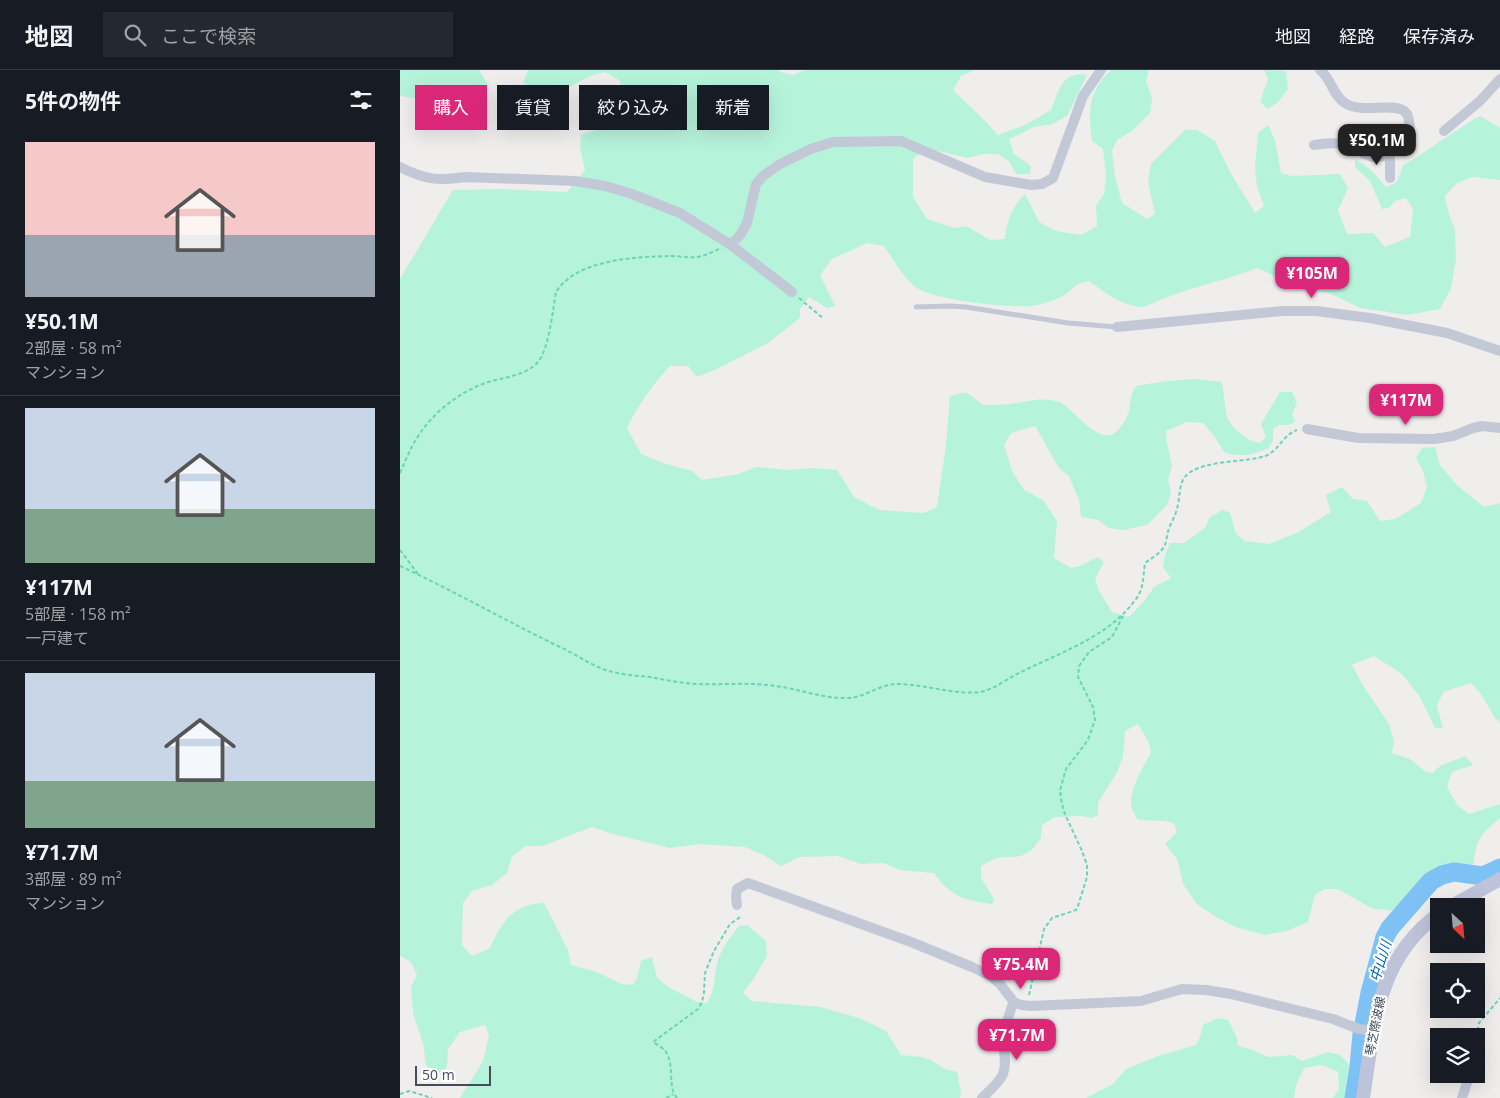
<!DOCTYPE html>
<html lang="ja">
<head>
<meta charset="utf-8">
<style>
  body { margin:0; font-family:"Open Sans","Noto Sans JP",sans-serif; background:#242831; color:#f1f3f6; height:100vh; display:flex; flex-direction:column; font-size:19px; white-space:nowrap }
  * { box-sizing:border-box; margin:0 }
  p { font-size:16px; color:#9ea1a6 }
  .icon { flex:none; width:28px; height:28px; fill:none; stroke:currentColor; stroke-width:2; stroke-linecap:round; stroke-linejoin:round }
  .map { position:relative; flex:1; overflow:hidden }
  .drawer { display:flex; flex-direction:column; background:#171b24; width:400px }
  .drawer>* { flex:none }
  .hud { position:absolute; left:15px; top:15px; width:475px; height:45px; display:flex; gap:10px }
  .needle { width:32px; rotate:154deg }
  .fabs { position:absolute; left:1030px; top:828px; display:grid; gap:10px }
  .fabs a { display:grid; place-items:center; width:55px; height:55px; border-radius:0px; background:#171b24; box-shadow:0 5px 20px #0002; font-size:25px }
  .scale { position:absolute; left:15px; bottom:12px; width:76px; box-sizing:border-box; padding-left:5px; border:2px solid #434b5c; border-top:0; font-size:14px; line-height:18px; white-space:nowrap; color:#434b5c; -webkit-text-stroke:4px #fff; paint-order:stroke }
  .price { position:absolute; translate:-50% -42px; padding:0 11px; border-radius:10px; background:#db2777; color:#fff; font-size:16px; line-height:32px; filter:drop-shadow(0 1px 2px #0008) }
  .price::after { content:''; position:absolute; left:50%; top:30px; width:15px; height:11px; margin-left:-8px; background:inherit; clip-path:polygon(0 0,100% 0,50% 100%) }
  .price.on { background:#222; color:#fff }
  ul { padding:0; list-style:none }
  li { display:grid; align-content:center; gap:10px; height:265px; padding:0 25px }
  li+li { border-top:1px solid #363941 }
  li span { display:grid; place-items:center; height:155px; border-radius:0px; color:#555 }
  li>.icon { margin-inline-start:auto }
  span .icon { width:90px; height:90px; fill:#fffc; stroke-width:1 }
  li b { font-size:21px }
  h2 { display:flex; justify-content:space-between; align-items:center; height:60px; padding:0 25px; font-size:21px }
  .pill { padding:0 18px; border-radius:0px; background:#171b24; box-shadow:0 5px 20px #0002; font-size:18px; line-height:45px }
  .pill.on { background:#db2777; color:#fff }
  header { display:flex; align-items:center; gap:30px; box-sizing:border-box; height:70px; padding:0 25px; background:#171b24; border-bottom:1px solid #363941 }
  header strong { font-size:24px }
  nav { display:flex; gap:28px; margin-inline-start:auto; font-size:18px }
  .search { width:350px; height:45px; background:#242831; display:flex; align-items:center; gap:12px; box-sizing:border-box; padding:0 18px; border-radius:0px; color:#9ea1a6; font-size:19px }
  main { display:flex; flex:1; min-height:0 }
  .map>svg:first-child { display:block }
</style>
</head>
<body>
<header>
<strong>地図</strong>
<div class="search"><svg class="icon" aria-label="search" viewBox="0 0 24 24"><circle cx="10" cy="10" r="6"/><path d="M15 15l6 6"/></svg>ここで検索</div>
<nav><a>地図</a><a>経路</a><a>保存済み</a></nav>
</header>
<main>
<section class="drawer">
<h2>5件の物件<svg class="icon" aria-label="filters" viewBox="0 0 24 24"><path d="M4 7h16M4 17h16"/><circle cx="9" cy="7" r="2"/><circle cx="15" cy="17" r="2"/></svg></h2>
<ul>
<li><span style="background:linear-gradient(#f6c9c9 60%,#9aa5b1 0)"><svg class="icon" aria-label="home" viewBox="0 0 24 24"><path d="M3 11l9-7 9 7M6 9v11h12V9"/></svg></span><div><b>¥50.1M</b><p>2部屋 · 58 m²</p><p>マンション</p></div></li>
<li><span style="background:linear-gradient(#c9d6e8 65%,#7fa58c 0)"><svg class="icon" aria-label="home" viewBox="0 0 24 24"><path d="M3 11l9-7 9 7M6 9v11h12V9"/></svg></span><div><b>¥117M</b><p>5部屋 · 158 m²</p><p>一戸建て</p></div></li>
<li><span style="background:linear-gradient(#c9d6e8 70%,#7fa58c 0)"><svg class="icon" aria-label="home" viewBox="0 0 24 24"><path d="M3 11l9-7 9 7M6 9v11h12V9"/></svg></span><div><b>¥71.7M</b><p>3部屋 · 89 m²</p><p>マンション</p></div></li>
</ul>
</section>
<div class="map">
<svg width="1100" height="1028" viewBox="0 0 1100 1028">
  <rect width="100%" height="100%" fill="#f0eded"/>
  <path fill="#b6f3db" d="M0,0h79l10,16 -5,9 -25,10 -59,-9z
    M128,0h251l1,2 13,3 12,-5h170l-14,6 -8,14 31,30 14,15 29,-11 24,-14c7,-17 11,-40 36,-35l-20,41 -15,8 -18,3 -25,12 5,15 17,12 -1,8h-14l-7,-13 -11,-7h-15l-15,4 -38,-9 -17,9v39l14,22 27,9 12,-2 24,14 15,-1c2,-19 6,-31 20,-45l14,28 17,9 25,4 16,-9 -1,-20 8,-12 2,-18 -3,-27 -11,-8c-4,-30 -4,-49 19,-71h38l-3,11 6,17 -2,15 -18,18 -15,9 -5,11 3,26 7,26 25,16 8,-5 -7,-32 3,-18 34,-34h12l18,11 15,31 25,41 9,-7 -7,-20 -2,-19 3,-34 10,-8 7,15 6,33 11,3 48,-2 8,14 -10,22 9,24 26,-1 12,14 25,-10 3,-27 -7,-12 -11,3 -6,7 -7,1 -12,-28 -15,-14v-8l15,10 16,18 11,-5 6,-17c27,-15 50,-34 77,-49l20,12v52l-27,-3 -16,6 -12,13 3,15 7,19 1,29 -5,29 -11,21 -33,6 -47,-7 -31,-15 -29,-6 -43,-19c-31,12 -64,19 -95,31 -7,2 -15,9 -22,8 -19,-2 -35,-14 -51,-26 -16,3 -14,7 -26,15 -7,4 -17,7 -25,9 -22,5 -108,-5 -124,-19 -12,-11 -21,-27 -30,-40l-17,-3 -35,16 -12,16 15,31 -8,2 -18,-11 -9,12v9l-32,25 -53,27 -18,7 -9,-11h-18c-17,18 -32,39 -43,62l14,26 25,10 26,7 10,9 37,-6 17,-7 32,3 24,-2 25,2 17,27 25,13 44,3 14,-6 9,-62 4,-49 16,-4 17,13c9,0 18,0 27,-1 15,-2 34,-8 49,-2 16,7 40,46 58,29 4,-4 11,-14 12,-20 2,-9 1,-17 7,-25l32,-5 27,-2 27,3c2,9 3,31 6,37 6,11 19,22 32,24l6,-6 -5,-13 19,-32h12l5,11 -5,11 3,8 -6,3h-10l-6,4v11l-4,8c-17,7 -27,10 -45,4l-10,-16 -11,-13 -16,-1 -21,9 1,12 5,23 -4,13 3,13 -4,13 -20,20 -24,5 -14,-2 -11,-8 -17,-3 -2,-17 -10,-24 -10,-8 -24,-42 -24,7 -7,12 8,26 12,19 19,10 14,21 -3,37 17,10 9,-2 18,-9 6,5 -9,17 4,12 13,21 17,5 16,-17 9,-13 17,-9 -8,-11 2,-12 5,-12h14l21,-15 5,-11 13,-7 7,3 6,21 9,7 24,3 30,-12 32,-20 -5,-17 16,-8 11,12 14,2 13,20 15,-2 26,-16 6,-16 -4,-16 -7,-13 6,-10 13,-1 5,18 17,20 27,22 16,-4v219l-5,-4 -14,-24 -10,-11 -28,9 -6,14 6,22h-8l-15,-31 -18,-23 -28,-18 -22,9 10,19 27,40 5,17 -2,12 18,6 16,13 7,1 7,-7 25,-10 8,9 -21,7 -5,15 11,19 11,8 31,-10v14c-17,14 -25,22 -26,45l-7,5h-21l-21,11 -23,24 -10,7 -19,-1 -35,-20h-14l-9,6 -7,27 -21,9 -22,4 -30,-8 -19,-10 -19,-13 -14,-20 -6,-25 -12,-15 12,-12 -3,-9c-13,-4 -24,-1 -37,-4 -1,-3 -4,-7 -5,-10 -5,-15 11,-43 19,-56l-2,-10 -11,-19 -13,7 -2,26 -6,15 -19,31v12l-6,3 -11,-2 -26,1 -13,8 -1,13 -9,12 -11,6 -25,2 -15,8v12l13,21 -2,5c-28,-4 -41,-7 -58,-31l-34,-3 -17,-7 -22,1 -23,-8 -39,1 -18,9 -16,-10 -20,-9 -45,-3 -30,4 -61,-15 -17,-6 -50,19h-16l-14,10 -5,17 -15,12 -20,6 -9,12 -1,42 10,11 18,-8c12,-27 23,-44 54,-45l24,47 3,15 26,7 24,12 12,1 4,-7 4,-17 11,-4 5,21 11,9 29,15 10,1c9,-15 6,-20 9,-35 3,-17 13,-29 23,-42l8,-1 19,16 1,15 -13,22 -11,15 9,8 68,6 39,11 27,13 15,24 20,2 10,3 14,9 12,3 4,21 -1,5h-500l23,-37 6,-25 -4,-11 -25,7 -12,17 -1,18 -12,9 -9,-11 -3,-22 -10,-30 -2,-26 6,-12 -6,-13 -11,-6v-677l53,-89 46,-1 68,3 18,-22 -5,-22 1,-13c16,-7 30,-3 43,-15v-28l-5,-12 -14,-8 -15,4 -28,15 -22,1 -17,-9z
    M864,0l22,1 2,18 -10,13 -10,7 -8,-7 8,-23z
    M818,948l10,2 9,18 1,8 15,4 16,7 23,-2 10,6 26,-9 12,3 9,9 4,18 -2,16h-18l6,-9 -1,-17 -16,-7 -18,3 -8,17 -2,13h-208l27,-14 13,-15 32,-13 38,-11 4,-8 3,-12z"/>
  <g fill="none" stroke-linecap="round" stroke-linejoin="round">
    <path stroke="#7ec2f5" stroke-width="19" d="M954,1028l5,-31 3,-33 8,-41 15,-56 5,-9 41,-47 11,-6 12,-3 29,4 17,-8"/>
    <path stroke="#6bd4b8" stroke-width="2" stroke-dasharray="4 2.5" stroke-linecap="butt" d="M399,228l25,21
      M0,403c5,-11 9,-22 15,-32 16,-27 43,-49 73,-59 17,-5 37,-6 50,-20 11,-13 15,-53 18,-70 21,-33 79,-35 114,-36 9,0 19,2 27,1 8,-1 15,-5 22,-8
      M0,480l18,24
      M0,496c54,25 106,55 160,81 18,8 34,21 53,25 12,3 25,4 37,5 15,3 31,6 46,7 26,1 53,-2 79,2 25,3 48,13 74,12 17,-1 31,-14 48,-14 28,0 55,11 83,8 13,-2 25,-12 37,-18 41,-21 91,-36 119,-75 8,-10 7,-23 9,-36 7,-5 16,-10 20,-18 2,-6 2,-13 5,-19 3,-7 7,-14 8,-22 2,-9 1,-17 6,-26 12,-17 55,-16 74,-20 22,-4 21,-21 39,-28
      M629,925l15,-66 8,-11 24,-8 2,-4 9,-29v-12l-5,-14 -18,-39 -3,-13 -1,-9 6,-21 22,-29 7,-20 -2,-13 -15,-30 1,-11 10,-14 23,-15 11,-21
      M1076,967l3,-14 21,-25
      M0,1024l9,-3 23,7
      M266,1028l7,-4
      M277,1028c-10,-11 -2,-32 -11,-46 -3,-4 -8,-7 -13,-10l45,-33 4,-7 2,-10 1,-19 9,-22 16,-27 9,-6 1,-3"/>
    <path stroke="#c2c8d6" stroke-width="5" d="M516,237l33,-1 17,1 102,16 49,4"/>
    <path stroke="#c2c8d6" stroke-width="10" d="M1044,61l36,-30 20,-22
      M914,75c12,-2 26,-3 38,1 8,4 14,11 24,11 10,0 16,-2 23,-10 9,-10 13,-12 10,-26 -1,-4 -1,-8 -5,-10 -12,-9 -43,3 -59,-8 -12,-7 -14,-25 -25,-33
      M990,85v23
      M0,97c25,13 38,14 65,10l110,4 30,5 24,7 51,20 51,32 61,47
      M331,175l10,-11 6,-11 9,-39 7,-8 17,-12 31,-15 22,-7 68,-1 84,36 46,8 11,-1 11,-6 30,-82 18,-26
      M717,257l165,-16h34l54,7 77,15 53,18
      M907,359l51,9 76,1 19,-3 20,-8 9,-2 18,2
      M337,835l-1,-8 1,-8 11,-6 163,59 61,25 17,8 11,9 14,18 7,3 10,1 110,-5 41,-12 24,1 25,4 102,25 26,10 14,2
      M582,1028c7,-7 17,-15 21,-24 4,-10 1,-21 0,-31 -1,-6 8,-36 11,-41
      M1062,1028l8,-24"/>
    <path stroke="#bdc4d9" stroke-width="14" d="M1052,836l48,-27
      M963,1028c11,-69 13,-140 76,-184"/>
  </g>
  <g text-anchor="middle" dominant-baseline="central" stroke-width="4.5" stroke-linejoin="round" paint-order="stroke">
    <g font-size="12" fill="#434b5c" stroke="#fff">
      <text transform="translate(975 956) rotate(-79)">琴芝際波線</text>
    </g>
    <g font-size="14" font-style="italic" fill="#0065b3" stroke="#fff">
      <text transform="translate(980 891) rotate(-73)">中山川</text>
    </g>
  </g>
</svg>
<div class="fabs">
<a><svg class="needle" viewBox="-14 -14 28 28"><path d="M0-13l5 13h-10z" fill="#e53935"/><path d="M0 13l5-13h-10z" fill="#9ea1a6"/></svg></a>
<a><svg class="icon" aria-label="locate" viewBox="0 0 24 24"><circle cx="12" cy="12" r="6"/><path d="M12 2v4M12 18v4M2 12h4M18 12h4"/></svg></a>
<a><svg class="icon" aria-label="layers" viewBox="0 0 24 24"><path d="M12 4l9 5-9 5-9-5zM3 14l9 5 9-5"/></svg></a>
</div>
<div class="scale">50 m</div>
<b class="price on" style="left:977px;top:96px">¥50.1M</b>
<b class="price" style="left:912px;top:229px">¥105M</b>
<b class="price" style="left:1006px;top:356px">¥117M</b>
<b class="price" style="left:621px;top:920px">¥75.4M</b>
<b class="price" style="left:617px;top:991px">¥71.7M</b>
<div class="hud">
<a class="pill on">購入</a>
<a class="pill">賃貸</a>
<a class="pill">絞り込み</a>
<a class="pill">新着</a>
</div>
</div>
</main>
</body>
</html>
